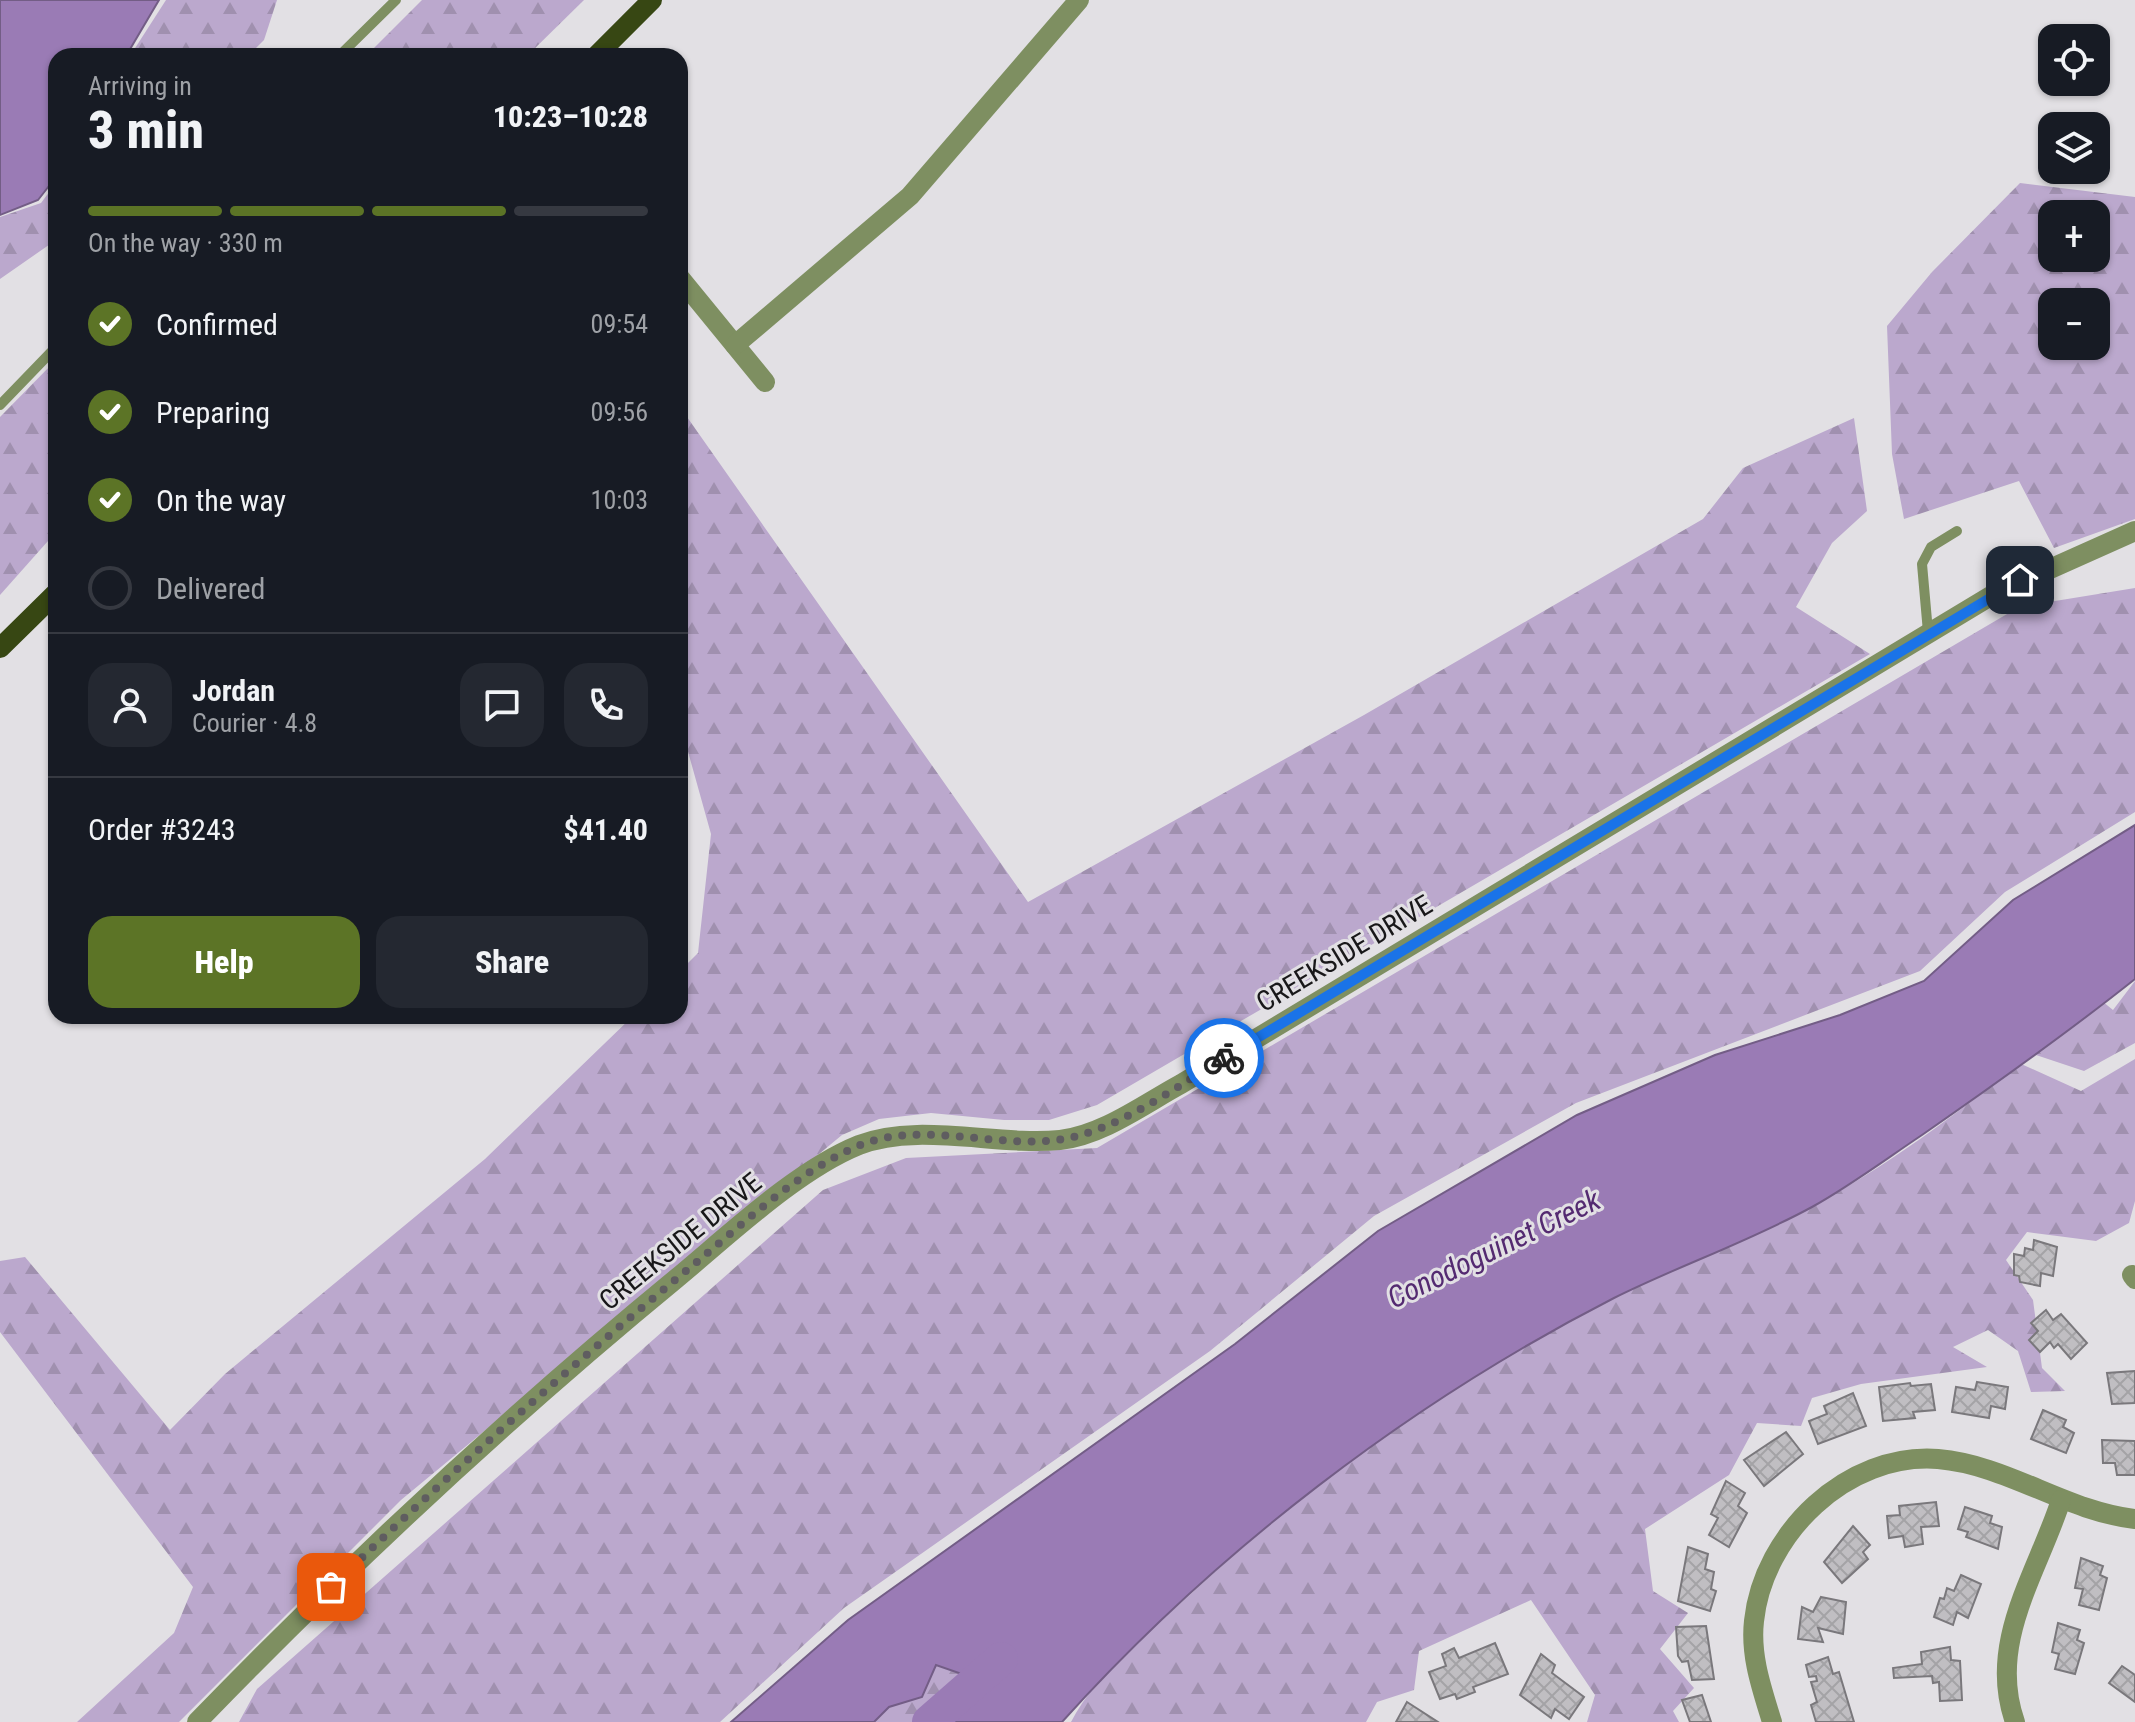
<!DOCTYPE html>
<meta charset="utf-8">
<style>
body{margin:0;font-family:"Roboto Condensed",sans-serif;background:#242831;color:#f1f3f6;height:100vh;display:flex;flex-direction:column;font-size:30px;white-space:nowrap}
*{box-sizing:border-box;margin:0}
p{font-size:26px;color:#9ea1a6}
.icon{flex:none;width:44px;height:44px;fill:none;stroke:currentColor;stroke-width:2;stroke-linecap:round;stroke-linejoin:round}
.map{position:relative;flex:1;overflow:hidden}
.details{position:absolute;left:48px;top:48px;width:640px;height:976px;display:flex;flex-direction:column;background:#171b24;border-radius:24px;box-shadow:0 2px 6px #0004}
.details>*{flex:none}
.buttons{position:absolute;left:2038px;top:24px;display:grid;gap:16px}
.buttons a{display:grid;place-items:center;width:72px;height:72px;border-radius:16px;background:#171b24;box-shadow:0 2px 6px #0004;font-size:40px}
.pin{position:absolute;display:grid;place-items:center;width:68px;height:68px;color:#fff;margin:-34px;border-radius:16px;box-shadow:0 4px 12px #0006}
.courier{position:absolute;display:grid;place-items:center;width:80px;height:80px;margin:-40px;border:6px solid #1a73e8;border-radius:50%;background:#fff;color:#222;box-shadow:0 2px 10px #0007}
.summary em{font-style:normal;font-weight:800}
.summary div{display:flex;flex-direction:column-reverse}
.summary{display:flex;align-items:center;justify-content:space-between;height:136px;padding:0 40px}
h1{font-size:52px;font-weight:800;line-height:60px}
.bar{display:grid;grid-template-columns:repeat(4,1fr);gap:12px 8px;align-content:center;height:96px;padding:0 40px}
.bar i{height:10px;border-radius:6px;background:#363941}
.bar .selected{background:#5c7426}
.bar p{grid-column:span 4}
.line{display:flex;align-items:center;gap:20px;padding:0 40px;border-top:2px solid #363941}
.line div{flex:1}
.round{display:grid;place-items:center;flex:none;width:84px;height:84px;border-radius:24px;background:#242831}
ol{padding:0 40px;list-style:none}
li{display:flex;align-items:center;gap:24px;height:88px}
li p{margin-inline-start:auto}
li .icon{padding:8px;border-radius:50%;background:#5c7426;color:#fff;stroke-width:4}
li:last-child{color:#9ea1a6}
li i{width:44px;height:44px;border:4px solid #363941;border-radius:50%}
.button{display:flex;gap:16px;margin-top:auto;padding:16px 40px}
.button a{flex:1;height:92px;border-radius:24px;background:#5c7426;color:#fff;font-size:32px;font-weight:800;line-height:92px;text-align:center}
.button a+a{background:#242831;color:#f1f3f6}
.map>svg:first-child{display:block}
.forest{fill:url(#forest-firs);fill-rule:evenodd}
.water{fill:#9a7bb5;stroke:#735d86;stroke-width:2}
.lines{fill:none;stroke-linecap:round;stroke-linejoin:round}
.river{stroke:#9a7bb5;stroke-width:34}
.building{fill:url(#building-cross-hatch);stroke:#7a787c;stroke-width:2}
.lane{stroke:#7e8f61;stroke-width:10}
.street{stroke:#7e8f61;stroke-width:20}
.primary{stroke:#374713;stroke-width:20}
.done{stroke:#5f5d60;stroke-width:8;stroke-dasharray:0 14.4}
.route{stroke:#1a73e8;stroke-width:10}
.labels{text-anchor:middle;stroke-width:6;stroke-linejoin:round;paint-order:stroke}
.street-label{font-size:28px;fill:#181719;stroke:#e2e0e4}
.water-label{font-size:30px;font-style:italic;fill:#542a71;stroke:#e2e0e4}
</style>
<div class="map">
<svg width="2135" height="1722" viewBox="0 0 2135 1722">
<defs>
<pattern id="forest-firs" width="22" height="20" patternUnits="userSpaceOnUse" patternTransform="scale(2)"><rect width="22" height="20" fill="#bba8cd"/><path d="M5 1l3.5 6h-7zM16 11l3.5 6h-7z" fill="#a090af"/></pattern>
<pattern id="building-cross-hatch" width="8" height="8" patternUnits="userSpaceOnUse" patternTransform="scale(2)"><rect width="8" height="8" fill="#c0bec2"/><path d="M0 0l8 8M0 8l8-8" fill="none" stroke="#a4a3a6"/></pattern>
</defs>
<rect width="100%" height="100%" fill="#e2e0e4"/>
<g class="forest">
<polygon points="166,0 277,0 264,40 248,56 130,56"/>
<polygon points="422,0 584,0 527,56 366,56"/>
<polygon points="56,183 56,240 0,279 0,217 41,203"/>
<path d="M2020 183 2135 197V519L2054 548 2019 481 1904 519 1892 454 1887 326 1932 272ZM2052 214H2096V258H2052ZM2052 302H2096V346H2052Z"/>
<polygon points="56,360 56,532 0,595 0,417"/>
<polygon points="680,407 1028,902 1364,715 1703,519 1743,468 1854,418 1867,511 1832,543 1796,607 1870,654 1097,1105 1049,1120 1004,1120 931,1113 879,1119 842,1135 401,1500 179,1722 77,1722 174,1633 193,1587 0,1332 0,1261 25,1257 170,1430 225,1374 485,1159 633,1016 680,1016 680,971 698,953 711,834 680,723"/>
<polygon points="2135,588 2135,812 2005,892 1920,971 1576,1103 1374,1216 1210,1351 844,1608 720,1722 239,1722 257,1689 823,1190 906,1158 1097,1148 2019,607"/>
<polygon points="2135,981 2135,1043 2084,1071 2036,1055 2048,1033 2097,997 2113,1010"/>
<path d="M2135 1059V1201L2129 1223 2096 1241 2027 1232 2006 1260 2033 1300 2042 1368 2065 1391 2031 1392 2018 1351 1988 1330 1953 1347 1987 1367 1861 1384 1812 1398 1801 1426 1757 1423 1729 1475 1645 1529 1653 1591 1688 1613 1660 1649 1694 1688 1673 1711 1679 1722H1587L1595 1695 1531 1600 1419 1651 1414 1690 1377 1702 1366 1722H1071C1099 1669 1151 1631 1194 1591 1317 1477 1465 1374 1614 1298 1678 1266 1748 1242 1811 1207 1884 1168 1955 1116 2019 1063L2081 1091Z"/>
<polygon points="936,1665 962,1674 970,1696 944,1722 874,1722 889,1707 922,1697"/>
</g>
<g class="water">
<polygon points="0,0 159,0 126,56 56,56 56,177 38,200 0,215"/>
<path d="M2135 825V979C2066 1034 1994 1085 1922 1135 1886 1159 1850 1186 1812 1207 1748 1242 1678 1266 1614 1298 1409 1403 1215 1552 1062 1722H944L970 1696 962 1674 936 1665 922 1697 889 1707 874 1722H731L848 1620 1235 1344 1378 1231 1577 1115 1715 1055 1840 1015 1924 981 2013 900Z"/>
</g>
<g class="lines">
<polyline class="river" points="929,1722 1001,1659"/>
</g>
<g class="building">
<polygon points="2034,1240 2057,1247 2053,1276 2041,1273 2040,1286 2020,1282 2019,1276 2014,1275 2014,1254 2024,1256 2025,1248 2033,1250"/>
<polygon points="2046,1310 2053,1320 2061,1314 2087,1343 2071,1359 2058,1344 2054,1348 2050,1342 2040,1352 2029,1340 2038,1331 2031,1323"/>
<polygon points="2135,1371 2135,1403 2112,1404 2107,1373"/>
<polygon points="1977,1382 2008,1387 2005,1409 1991,1406 1989,1418 1952,1412 1956,1387 1975,1390"/>
<polygon points="1910,1383 1911,1386 1931,1384 1935,1410 1913,1412 1915,1418 1883,1421 1879,1387"/>
<polygon points="1853,1393 1866,1426 1818,1444 1809,1421 1827,1414 1824,1406"/>
<polygon points="2043,1410 2066,1420 2063,1427 2074,1433 2066,1453 2031,1439"/>
<polygon points="1786,1432 1803,1454 1764,1486 1744,1460"/>
<polygon points="2102,1440 2135,1441 2135,1475 2117,1475 2115,1463 2103,1463"/>
<polygon points="1726,1481 1745,1493 1738,1506 1747,1513 1729,1547 1709,1535 1718,1518 1711,1514"/>
<polygon points="1936,1502 1939,1526 1921,1527 1923,1544 1905,1547 1903,1536 1889,1538 1887,1516 1900,1515 1899,1506"/>
<polygon points="1965,1507 1992,1516 1990,1523 2002,1527 1998,1549 1966,1537 1968,1532 1958,1529"/>
<polygon points="1853,1526 1870,1545 1863,1552 1868,1559 1842,1583 1824,1562"/>
<polygon points="1688,1547 1708,1554 1705,1569 1714,1572 1711,1589 1716,1591 1710,1611 1678,1601"/>
<polygon points="2081,1558 2103,1566 2100,1575 2107,1578 2099,1610 2079,1605 2083,1589 2075,1588"/>
<polygon points="1961,1575 1981,1584 1968,1618 1957,1612 1953,1625 1934,1617 1940,1598 1944,1599 1947,1588 1954,1591"/>
<polygon points="1821,1597 1846,1602 1843,1634 1818,1628 1823,1642 1798,1639 1802,1607 1813,1612"/>
<polygon points="2058,1623 2080,1630 2077,1640 2084,1643 2075,1674 2055,1669 2059,1654 2052,1652"/>
<polygon points="1706,1626 1714,1679 1692,1680 1688,1661 1682,1662 1678,1656 1676,1627"/>
<polygon points="1495,1643 1508,1674 1473,1687 1475,1692 1457,1699 1455,1694 1440,1699 1429,1672 1446,1666 1442,1654 1454,1648 1459,1658"/>
<polygon points="1950,1647 1951,1660 1960,1661 1962,1700 1940,1701 1939,1682 1933,1683 1932,1676 1894,1678 1893,1668 1922,1664 1921,1652"/>
<polygon points="1541,1654 1555,1665 1552,1673 1584,1697 1569,1719 1555,1709 1551,1718 1520,1695"/>
<polygon points="1828,1657 1833,1674 1839,1672 1854,1722 1816,1722 1811,1705 1817,1702 1811,1682 1817,1681 1816,1676 1809,1677 1806,1665"/>
<polygon points="2122,1666 2135,1675 2135,1702 2109,1683"/>
<polygon points="1702,1695 1711,1722 1690,1722 1682,1700"/>
<polygon points="1407,1702 1438,1722 1396,1722"/>
</g>
<g class="lines">
<g class="lane">
<polyline points="339,56 396,0"/>
<polyline points="0,405 56,347"/>
<polyline points="1928,632 1922,564 1931,547 1957,531"/>
</g>
<g class="street">
<polyline points="680,278 765,382"/>
<polyline points="735,345 910,196 1079,0"/>
<polyline points="2132,1275 2135,1279"/>
<path d="M197 1722C349 1565 508 1417 677 1278 729 1235 797 1170 859 1145 917 1122 997 1146 1060 1140 1103 1135 1144 1104 1181 1084L1994 594 2135 531"/>
<path d="M1772 1722C1762 1689 1750 1656 1754 1621 1763 1534 1847 1452 1938 1459 2008 1465 2065 1511 2135 1519"/>
<path d="M2015 1722C1987 1643 2037 1574 2061 1500"/>
</g>
<g class="primary">
<polyline points="596,56 652,0"/>
<polyline points="0,648 56,593"/>
</g>
</g>
<g class="lines">
<path class="done" d="M331 1587C448 1475 567 1369 692 1266 743 1224 797 1172 858 1146 921 1119 997 1150 1063 1139 1116 1131 1178 1086 1224 1058"/>
<polyline class="route" points="1224,1058 2020,580"/>
</g>
<g class="labels">
<g class="street-label">
<text transform="translate(1344 953) rotate(-31)" y="10">CREEKSIDE DRIVE</text>
<text transform="translate(680 1241) rotate(-39)" y="10">CREEKSIDE DRIVE</text>
</g>
<g class="water-label">
<text transform="translate(1494 1249) rotate(-26)" y="10">Conodoguinet Creek</text>
</g>
</g>
</svg>
<div class="buttons">
<a><svg class="icon" aria-label="locate" viewBox="0 0 24 24"><circle cx="12" cy="12" r="6"/><path d="M12 2v4M12 18v4M2 12h4M18 12h4"/></svg></a>
<a><svg class="icon" aria-label="layers" viewBox="0 0 24 24"><path d="M12 4l9 5-9 5-9-5zM3 14l9 5 9-5"/></svg></a>
<a>+</a>
<a>−</a>
</div>
<div class="pin" style="left:331px;top:1587px;background:#ea580c"><svg class="icon" aria-label="bag" viewBox="0 0 24 24"><path d="M5 8h14l-1 12H6zM9 8a3 3 0 0 1 6 0"/></svg></div>
<div class="pin" style="left:2020px;top:580px;background:#1f2937"><svg class="icon" aria-label="home" viewBox="0 0 24 24"><path d="M3 11l9-7 9 7M6 9v11h12V9"/></svg></div>
<div class="courier" style="left:1224px;top:1058px"><svg class="icon" aria-label="bike" viewBox="0 0 24 24"><circle cx="6" cy="16" r="4"/><circle cx="18" cy="16" r="4"/><path d="M6 16l4-8h5l3 8M10 8l3 8H6M13 5h3"/></svg></div>
<section class="details">
<div class="summary"><div><h1>3 min</h1><p>Arriving in</p></div><em>10:23–10:28</em></div>
<div class="bar"><i class="selected"></i><i class="selected"></i><i class="selected"></i><i></i><p>On the way · 330 m</p></div>
<ol>
<li><svg class="icon" aria-label="check" viewBox="0 0 24 24"><path d="M5 12l5 5 9-10"/></svg>Confirmed<p>09:54</p></li>
<li><svg class="icon" aria-label="check" viewBox="0 0 24 24"><path d="M5 12l5 5 9-10"/></svg>Preparing<p>09:56</p></li>
<li><svg class="icon" aria-label="check" viewBox="0 0 24 24"><path d="M5 12l5 5 9-10"/></svg>On the way<p>10:03</p></li>
<li><i></i>Delivered</li>
</ol>
<div class="line" style="height:144px"><a class="round"><svg class="icon" aria-label="person" viewBox="0 0 24 24"><circle cx="12" cy="8" r="4"/><path d="M4 21q1-7 8-7t8 7"/></svg></a><div><b>Jordan</b><p>Courier · 4.8</p></div><a class="round"><svg class="icon" aria-label="chat" viewBox="0 0 24 24"><path d="M4 5h16v11H9l-5 4z"/></svg></a><a class="round"><svg class="icon" aria-label="phone" viewBox="0 0 24 24"><path d="M5 4h4l2 5-3 2q2 4 5 5l2-3 5 2v4C11 20 4 13 5 4z"/></svg></a></div>
<div class="line" style="height:104px"><div>Order #3243</div><b>$41.40</b></div>
<div class="button"><a>Help</a><a>Share</a></div>
</section>
</div>
